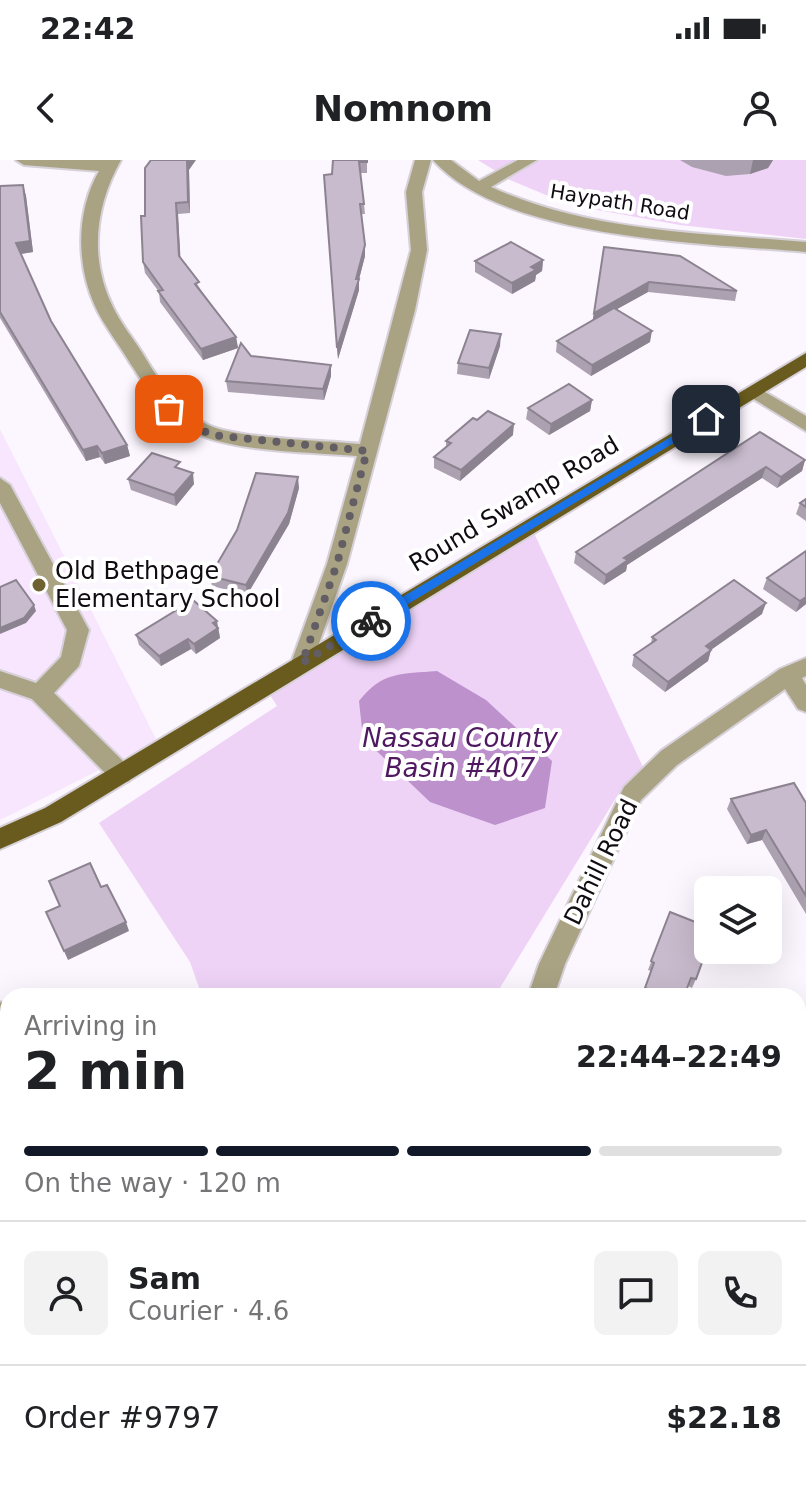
<!DOCTYPE html>
<meta charset="utf-8">
<style>
body{margin:0;font-family:"DejaVu Sans",sans-serif;background:#f2f2f2;color:#202124;height:100vh;display:flex;flex-direction:column;font-size:30px;white-space:nowrap}
*{box-sizing:border-box;margin:0}
p{font-size:26px;color:#757577}
.icon{flex:none;width:44px;height:44px;fill:none;stroke:currentColor;stroke-width:2;stroke-linecap:round;stroke-linejoin:round}
.map{position:relative;flex:1;overflow:hidden}
.panel{position:absolute;left:0px;top:828px;width:806px;height:498px;display:flex;flex-direction:column;background:#fff;border-radius:24px 24px 0 0;box-shadow:0 8px 32px #0002}
.panel>*{flex:none}
.buttons{position:absolute;left:694px;top:716px;display:grid;gap:16px}
.buttons a{display:grid;place-items:center;width:88px;height:88px;border-radius:12px;background:#fff;box-shadow:0 8px 32px #0002;font-size:40px}
.pin{position:absolute;display:grid;place-items:center;width:68px;height:68px;color:#fff;margin:-34px;border-radius:16px;box-shadow:0 4px 12px #0006}
.courier{position:absolute;display:grid;place-items:center;width:80px;height:80px;margin:-40px;border:6px solid #1a73e8;border-radius:50%;background:#fff;color:#222;box-shadow:0 2px 10px #0007}
.summary em{font-style:normal;font-weight:700}
.summary div{display:flex;flex-direction:column-reverse}
.summary{display:flex;align-items:center;justify-content:space-between;height:136px;padding:0 24px}
h1{font-size:52px;font-weight:700;line-height:60px}
.bar{display:grid;grid-template-columns:repeat(4,1fr);gap:12px 8px;align-content:center;height:96px;padding:0 24px}
.bar i{height:10px;border-radius:6px;background:#e0e0e0}
.bar .on{background:#111827}
.bar p{grid-column:span 4}
.line{display:flex;align-items:center;gap:20px;padding:0 24px;border-top:2px solid #e0e0e0}
.line div{flex:1}
.round{display:grid;place-items:center;flex:none;width:84px;height:84px;border-radius:12px;background:#f2f2f2}
.status{display:flex;justify-content:space-between;align-items:center;height:56px;padding:0 40px;background:#fff;direction:ltr}
.status svg{height:22px;fill:currentColor}
header{display:flex;justify-content:space-between;align-items:center;height:104px;padding:0 24px;background:#fff;font-size:36px;font-weight:700}
.map>svg:first-child{display:block}
.built{fill:#f8e6ff}
.green{fill:#eed3f7}
.water{fill:#bd91cc}
.lines{fill:none;stroke-linecap:round;stroke-linejoin:round}
.minor-casing{stroke:#d6d0d8;stroke-width:4}
.major-casing{stroke:#d6d0d8;stroke-width:4}
.minor{fill:#a9a384;fill-rule:evenodd}
.major{fill:#695b1d;fill-rule:evenodd}
.wall{fill:#aca1b0}
.shaded-wall{fill:#8c8390}
.building{fill:#c8bbcd;stroke:#8c8390;stroke-width:2}
.route{fill:#1a73e8}
.done{stroke:#635d64;stroke-width:8;stroke-dasharray:0 14.4}
.poi-dot{fill:#6e6330;stroke:#fff;stroke-width:3}
.labels{text-anchor:middle;stroke-width:8;stroke-linejoin:round;paint-order:stroke}
.far-street-label{font-size:20px;fill:#100b11;stroke:#fff}
.street-label{font-size:24px;fill:#100b11;stroke:#fff}
.poi-label{font-size:24px;fill:#100b11;stroke:#fff;text-anchor:start}
.water-label{font-size:26px;font-style:italic;fill:#4f1860;stroke:#fff}
</style>
<div class="status"><b>22:42</b><svg viewBox="0 0 49 12"><path d="M0 12V9h3v3zM5 12V6h3v6zM10 12V3h3v9zM15 12V0h3v12zM26 1h20v11H26zM47 4h2v5h-2z"/></svg></div>
<header><svg class="icon" aria-label="back" viewBox="0 0 24 24"><path d="M15 5l-7 7 7 7"/></svg>Nomnom<svg class="icon" aria-label="person" viewBox="0 0 24 24"><circle cx="12" cy="8" r="4"/><path d="M4 21q1-7 8-7t8 7"/></svg></header>
<div class="map">
<svg width="806" height="1325" viewBox="0 0 806 1325">
<rect width="100%" height="100%" fill="#fcf6fe"/>
<polygon class="built" points="0,269 157,581 0,660"/>
<g class="green">
<polygon points="478,0 806,0 806,79 680,65 570,45 510,20"/>
<polygon points="534,373 643,607 619,633 495,836 202,836 190,802 99,663 277,546 270,535"/>
</g>
<path class="water" d="M437 511 486 540 552 601 545 648 495 665 430 642 363 578 359 541C383 511 401 514 437 511Z"/>
<g class="lines">
<defs>
<g id="minor">
<path d="M16 0H121C95 46 89 99 113 147 121 164 133 178 143 194 160 222 177 250 208 265 239 279 323 280 360 284L411 90 406 32 415 0H431L422 32 427 90 415 150 347 404 310 509 302 511 294 509 291 503 327 404 357 296C311 292 234 292 195 273 164 259 148 230 130 203 119 184 104 166 95 146 76 104 76 51 99 11L24 5Z"/>
<path d="M433 0H451L479 21 518 0H537L491 27C590 72 700 73 806 82V92C705 83 504 80 433 0Z"/>
<polygon points="753,225 806,256 806,271 747,235 744,231"/>
<polygon points="0,318 10,325 89,470 79,506 54,533 129,607 133,614 129,621 121,623 113,621 32,539 0,528 0,511 36,523 61,497 67,470 0,343"/>
<polygon points="806,498 806,516 802,518 806,525 806,552 798,549 785,529 677,605 641,640 565,804 554,836 528,836 539,804 624,627 661,591 780,509"/>
<polygon points="0,842 8,845 8,886 0,883"/>
<polygon points="798,1281 806,1284 806,1325 794,1325 791,1318 798,1318"/>
<polygon points="97,1318 129,1318 131,1325 99,1325"/>
</g>
<polygon id="major" points="806,193 806,207 61,662 0,689 0,668 45,648"/>
</defs>
<use href="#minor" class="minor-casing"/>
<use href="#major" class="major-casing"/>
<use href="#minor" class="minor"/>
<use href="#major" class="major"/>
</g>
<g class="wall">
<polygon points="367,0 367,13 360,13 364,44 365,54 362,54 365,96 359,119 359,130 338,199 324,15 332,14"/>
<polygon points="680,0 773,0 768,8 750,14 726,16 692,7"/>
<polygon points="189,10 190,53 178,54 180,98 201,130 236,177 238,188 203,200 160,142 159,132 145,113 143,102 145,56"/>
<polygon points="23,25 26,36 33,92 21,94 51,161 127,285 130,296 105,304 100,297 86,301 0,158 0,26"/>
<polygon points="604,87 737,131 735,141 648,132 617,149 650,182 591,216 556,192 557,181 593,160"/>
<polygon points="543,100 542,111 536,115 535,121 512,134 475,112 475,101"/>
<polygon points="500,186 489,219 457,214 458,203"/>
<polygon points="331,205 331,216 324,240 228,232 226,221"/>
<polygon points="592,240 590,251 549,275 526,259 528,248"/>
<polygon points="477,260 513,275 460,321 434,308 434,297 446,287 446,281"/>
<polygon points="760,272 805,300 802,311 777,328 762,318 627,405 626,411 604,425 574,403 576,392"/>
<polygon points="128,319 194,324 176,346 131,330"/>
<polygon points="299,328 289,364 247,435 212,426 210,416"/>
<polygon points="806,339 806,361 796,354 800,343"/>
<polygon points="767,418 806,444 796,452 763,429"/>
<polygon points="762,454 711,490 708,501 665,532 632,506 634,495 651,484 652,477"/>
<polygon points="218,467 220,478 196,494 191,489 161,506 139,485 136,475"/>
<polygon points="731,639 806,643 806,754 762,680 747,684 727,649"/>
<polygon points="670,752 696,819 692,828 688,826 684,836 642,836 651,811 648,810"/>
<polygon points="798,969 806,984 806,1114 798,1097"/>
</g>
<g class="shaded-wall">
<polygon points="187,0 196,0 189,10 190,53 188,42"/>
<polygon points="753,0 773,0 768,8 750,14"/>
<polygon points="23,25 26,36 33,92 20,94 16,83"/>
<polygon points="176,43 178,54 181,107 179,96"/>
<polygon points="365,85 365,96 357,127 359,119 359,130 338,199 337,188"/>
<polygon points="543,100 542,111 536,115 535,121 512,134 512,123 531,107"/>
<polygon points="649,122 648,132 592,163 594,153"/>
<polygon points="652,171 650,182 591,216 592,205"/>
<polygon points="501,174 500,186 489,219 489,208"/>
<polygon points="236,177 238,188 203,200 201,189"/>
<polygon points="331,205 331,216 324,240 323,229"/>
<polygon points="592,240 590,251 549,275 551,264"/>
<polygon points="514,264 513,275 460,321 461,310"/>
<polygon points="127,285 130,296 105,304 102,293"/>
<polygon points="97,286 100,297 86,301 83,290"/>
<polygon points="805,300 802,311 777,328 781,317"/>
<polygon points="766,307 762,318 627,405 626,411 604,425 606,415 624,398"/>
<polygon points="193,313 194,324 176,346 174,335"/>
<polygon points="298,317 299,328 289,364 247,435 246,425"/>
<polygon points="806,437 806,444 796,452 800,441"/>
<polygon points="766,443 762,454 702,496 706,486"/>
<polygon points="34,445 36,451 26,463 0,474 0,468"/>
<polygon points="217,461 220,478 196,494 194,484"/>
<polygon points="188,479 191,489 161,506 159,496"/>
<polygon points="711,490 708,501 665,532 668,522"/>
<polygon points="766,670 762,680 747,684 751,675"/>
<polygon points="126,762 129,771 68,800 64,791"/>
</g>
<g class="building">
<polygon points="151,0 187,0 188,42 176,43 179,96 199,122 195,124 236,177 201,189 158,131 163,130 143,102 141,56 145,56 145,8"/>
<polygon points="333,0 367,0 367,2 359,2 364,44 360,44 365,85 356,119 359,119 337,188 324,15 332,14"/>
<polygon points="23,25 30,81 16,83 51,161 127,285 102,293 97,286 83,290 0,152 0,26"/>
<polygon points="511,82 543,100 531,107 536,110 512,123 475,101"/>
<polygon points="604,87 680,96 737,131 649,122 594,153"/>
<polygon points="614,148 652,171 592,205 557,181"/>
<polygon points="470,170 501,174 489,208 458,203"/>
<polygon points="241,183 251,196 331,205 323,229 226,221"/>
<polygon points="569,224 592,240 551,264 528,248"/>
<polygon points="488,251 514,264 461,310 434,297 451,283 446,281 473,258 477,260"/>
<polygon points="760,272 805,300 781,317 766,307 624,398 628,400 606,415 576,392"/>
<polygon points="152,293 180,302 175,307 193,313 174,335 128,319"/>
<polygon points="256,313 298,317 288,353 246,425 210,416 237,370"/>
<polygon points="806,339 806,347 800,343"/>
<polygon points="806,391 806,437 800,441 767,418"/>
<polygon points="16,420 34,445 24,458 0,468 0,427"/>
<polygon points="734,420 766,443 706,486 711,490 668,522 634,495 656,480 652,477"/>
<polygon points="193,440 217,461 213,463 218,468 194,484 188,479 159,496 136,475"/>
<polygon points="794,623 806,643 806,736 766,670 751,675 731,639"/>
<polygon points="90,703 101,727 107,725 126,762 64,791 46,752 60,746 49,721"/>
<polygon points="670,752 708,767 708,786 696,819 691,818 684,836 665,836 645,828 654,803 651,801"/>
<polygon points="798,969 806,984 806,1093 798,1076"/>
<polygon points="222,1318 285,1318 287,1325 224,1325"/>
<polygon points="691,1318 703,1318 705,1325 670,1325"/>
</g>
<polygon class="route" points="706,256 711,259 710,261 375,464 367,464 367,458"/>
<g class="lines">
<polyline class="done" points="169,249 199,270 220,276 367,291 337,404 302,503 371,461"/>
</g>
<circle class="poi-dot" cx="39" cy="425" r="8"/>
<g class="labels">
<g class="far-street-label">
<text transform="translate(620 42) rotate(9)" y="7">Haypath Road</text>
</g>
<g class="street-label">
<text transform="translate(514 344) rotate(-31)" y="8">Round Swamp Road</text>
<text transform="translate(601 702) rotate(-64)" y="8">Dahill Road</text>
</g>
<g class="poi-label">
<text x="55" y="419">Old Bethpage<tspan x="55" dy="28">Elementary School</tspan></text>
</g>
<g class="water-label">
<text x="460" y="587">Nassau County<tspan x="460" dy="30">Basin #407</tspan></text>
</g>
</g>
</svg>
<div class="buttons">
<a><svg class="icon" aria-label="layers" viewBox="0 0 24 24"><path d="M12 4l9 5-9 5-9-5zM3 14l9 5 9-5"/></svg></a>
</div>
<div class="pin" style="left:169px;top:249px;background:#ea580c"><svg class="icon" aria-label="bag" viewBox="0 0 24 24"><path d="M5 8h14l-1 12H6zM9 8a3 3 0 0 1 6 0"/></svg></div>
<div class="pin" style="left:706px;top:259px;background:#1f2937"><svg class="icon" aria-label="home" viewBox="0 0 24 24"><path d="M3 11l9-7 9 7M6 9v11h12V9"/></svg></div>
<div class="courier" style="left:371px;top:461px"><svg class="icon" aria-label="bike" viewBox="0 0 24 24"><circle cx="6" cy="16" r="4"/><circle cx="18" cy="16" r="4"/><path d="M6 16l4-8h5l3 8M10 8l3 8H6M13 5h3"/></svg></div>
<section class="panel">
<div class="summary"><div><h1>2 min</h1><p>Arriving in</p></div><em>22:44–22:49</em></div>
<div class="bar"><i class="on"></i><i class="on"></i><i class="on"></i><i></i><p>On the way · 120 m</p></div>
<div class="line" style="height:144px"><a class="round"><svg class="icon" aria-label="person" viewBox="0 0 24 24"><circle cx="12" cy="8" r="4"/><path d="M4 21q1-7 8-7t8 7"/></svg></a><div><b>Sam</b><p>Courier · 4.6</p></div><a class="round"><svg class="icon" aria-label="chat" viewBox="0 0 24 24"><path d="M4 5h16v11H9l-5 4z"/></svg></a><a class="round"><svg class="icon" aria-label="phone" viewBox="0 0 24 24"><path d="M5 4h4l2 5-3 2q2 4 5 5l2-3 5 2v4C11 20 4 13 5 4z"/></svg></a></div>
<div class="line" style="height:104px"><div>Order #9797</div><b>$22.18</b></div>
</section>
</div>
